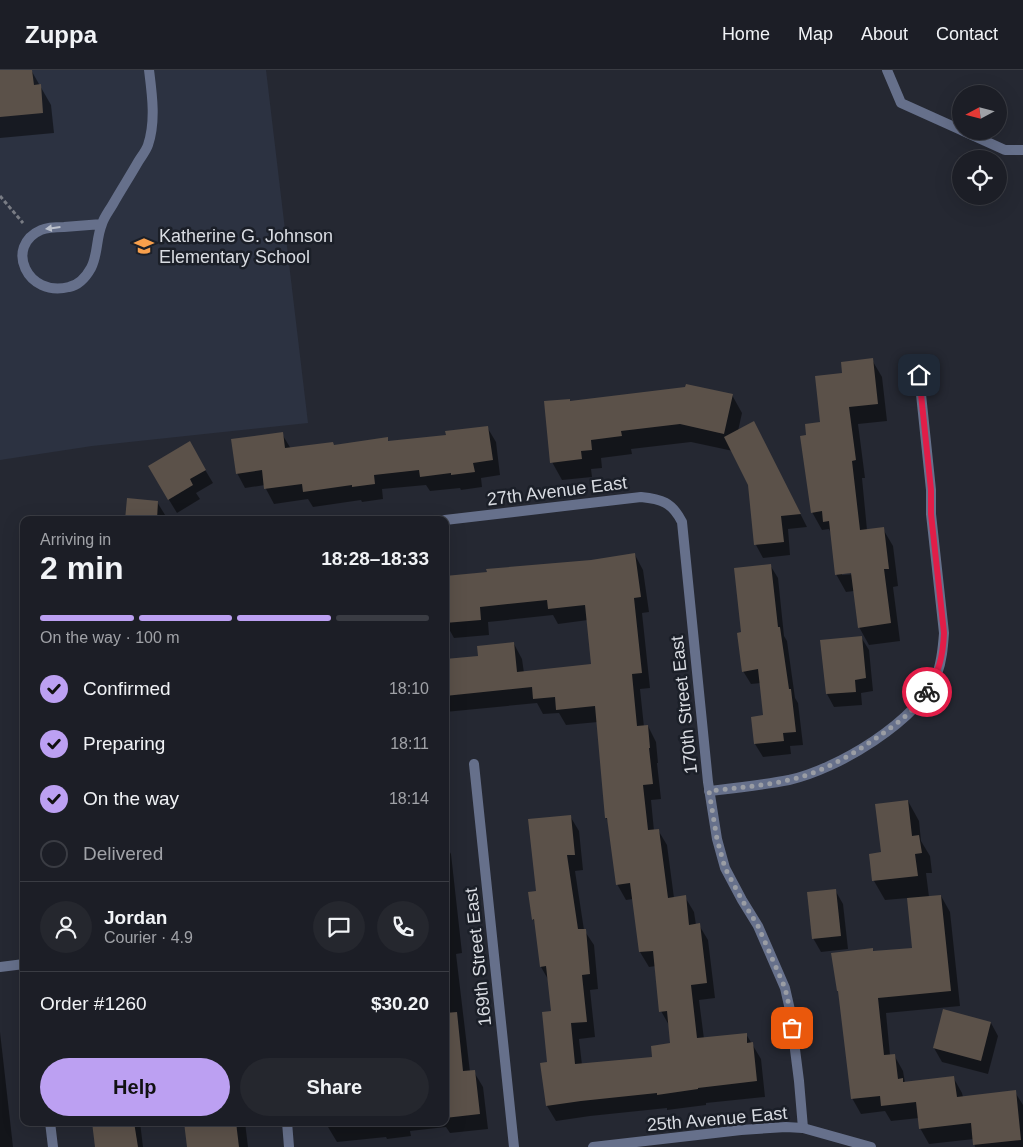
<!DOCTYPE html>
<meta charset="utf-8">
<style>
body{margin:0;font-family:Arial,sans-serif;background:#25272e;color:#f1f3f6;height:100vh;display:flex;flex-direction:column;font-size:19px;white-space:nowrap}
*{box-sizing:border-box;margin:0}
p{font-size:16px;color:#a0a2a7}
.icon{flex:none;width:28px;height:28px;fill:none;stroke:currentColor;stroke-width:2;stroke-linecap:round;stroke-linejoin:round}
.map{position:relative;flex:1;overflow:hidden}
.details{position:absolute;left:20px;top:446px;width:429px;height:610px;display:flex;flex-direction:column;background:#1c1e26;border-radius:10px;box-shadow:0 5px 20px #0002,0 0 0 1px #3a3c43}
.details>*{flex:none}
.needle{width:32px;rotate:263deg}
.buttons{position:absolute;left:952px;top:15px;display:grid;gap:10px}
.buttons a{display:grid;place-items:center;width:55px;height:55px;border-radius:50%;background:#1c1e26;box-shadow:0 5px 20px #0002,0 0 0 1px #3a3c43;font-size:25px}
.pin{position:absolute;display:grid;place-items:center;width:42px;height:42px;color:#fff;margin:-21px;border-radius:10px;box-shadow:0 2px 8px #0006}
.courier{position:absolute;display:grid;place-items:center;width:50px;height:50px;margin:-25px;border:4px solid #e11d48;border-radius:50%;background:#fff;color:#222;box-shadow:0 1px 6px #0007}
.head em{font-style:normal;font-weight:600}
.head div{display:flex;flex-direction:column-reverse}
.head{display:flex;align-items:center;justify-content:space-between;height:85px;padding:0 20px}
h1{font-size:32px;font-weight:600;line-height:38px}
.bar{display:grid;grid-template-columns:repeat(4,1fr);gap:8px 5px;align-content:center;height:60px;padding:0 20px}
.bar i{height:6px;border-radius:4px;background:#3a3c43}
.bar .active{background:#bca0f2}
.bar p{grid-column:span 4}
.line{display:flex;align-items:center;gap:12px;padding:0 20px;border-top:1px solid #3a3c43}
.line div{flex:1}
.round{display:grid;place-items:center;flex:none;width:52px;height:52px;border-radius:26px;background:#25272e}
ol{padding:0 20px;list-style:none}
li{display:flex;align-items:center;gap:15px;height:55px}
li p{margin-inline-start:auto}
li .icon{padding:5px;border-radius:50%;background:#bca0f2;color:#111;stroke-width:4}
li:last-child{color:#a0a2a7}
li i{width:28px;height:28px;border:2px solid #3a3c43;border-radius:50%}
.action{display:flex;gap:10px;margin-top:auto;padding:10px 20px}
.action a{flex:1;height:58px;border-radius:30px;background:#bca0f2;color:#111;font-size:20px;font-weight:600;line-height:58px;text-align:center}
.action a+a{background:#25272e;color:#f1f3f6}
header{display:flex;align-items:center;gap:30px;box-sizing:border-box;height:70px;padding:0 25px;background:#1c1e26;border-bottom:1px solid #3a3c43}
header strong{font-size:24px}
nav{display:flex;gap:28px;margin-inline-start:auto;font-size:18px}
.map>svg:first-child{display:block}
.built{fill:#2c3241}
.shadow{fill:#0007;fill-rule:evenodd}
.building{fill:#5b5149}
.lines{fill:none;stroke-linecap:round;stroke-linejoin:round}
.path{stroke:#797c84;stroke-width:3;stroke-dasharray:4 2.5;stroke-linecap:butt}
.service{stroke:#66708b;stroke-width:10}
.minor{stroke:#66708b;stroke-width:10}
.oneway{fill:#bcc1cc}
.done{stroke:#9a9da4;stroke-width:5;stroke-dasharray:0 9}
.route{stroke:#e11d48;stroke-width:6}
.labels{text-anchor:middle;stroke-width:5;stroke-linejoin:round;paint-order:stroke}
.poi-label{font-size:18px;fill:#d9dce2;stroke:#1b1f28;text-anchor:start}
.street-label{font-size:18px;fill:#d9dce2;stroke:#1b1f28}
</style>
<header>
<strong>Zuppa</strong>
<nav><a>Home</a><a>Map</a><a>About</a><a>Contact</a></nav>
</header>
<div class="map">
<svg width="1023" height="1077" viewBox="0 0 1023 1077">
<rect width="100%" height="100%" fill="#252832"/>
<polygon class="built" points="0,0 266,0 308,353 92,376 0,390"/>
<g class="shadow">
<polygon points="0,0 31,0 51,35 54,63 0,68"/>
<path d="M872 290 882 307 887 351 858 354 865 408H862L867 460 883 459 893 476 898 516 893 517 900 571 869 575 859 557 854 521 846 522 836 504 831 463 829 459 822 460 812 442 807 366 822 353 843 305ZM857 501V504L842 505V503Z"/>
<polygon points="732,325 742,343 738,361 761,366 807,457 788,459 790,485 763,488 756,475 750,414 733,381 691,372 631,379 632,384 601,388 602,398 591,399 592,407 562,410 552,392 570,332"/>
<polygon points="487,357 496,372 500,405 481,408 482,417 461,420 460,418 430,421 426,415 382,419 383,429 362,432 361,430 313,437 308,429 274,434 266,419 265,415 245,418 237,403 282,364 291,379 335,377 387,369 389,372 447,366"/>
<polygon points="189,373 213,413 196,423 200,429 177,443 149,397"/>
<polygon points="157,432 167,448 166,450 126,450"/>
<polygon points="635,485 643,500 649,542 642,543 650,618 640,619 644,657 648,656 656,672 658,693 657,693 661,729 651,730 654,761 658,760 667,775 674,828 685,827 694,842 696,855 699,855 708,870 715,928 699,930 704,969 746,964 761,989 765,1027 706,1033 706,1035 667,1040 667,1038 590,1046 556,1051 547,1036 541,994 549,993 553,942 549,911 541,897 536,854 533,849 537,822 570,746 579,761 583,800 575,801 584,860 594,875 598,919 590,920 595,967 579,969 582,995 654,988 671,974 670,957 661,941 656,896 649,897 640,882 633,829 626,830 617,814 608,751 606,748 598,652 566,655 559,643 543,644 537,633 445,642 445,590 480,587 514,574 522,589 524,603 592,595 588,550 558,554 553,545 488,552 489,565 454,568 449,559 445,559 445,507 591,491"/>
<polygon points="770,495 778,508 784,566 787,571 795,628 798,633 803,675 790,676 791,684 763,687 755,674 764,646 761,613 751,614 743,601 743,563"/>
<polygon points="861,567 869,580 873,621 861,623 862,635 834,637 827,624"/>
<polygon points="908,731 919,751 921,771 930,786 932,803 926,803 929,827 941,826 950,842 960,936 886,943 890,985 894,985 903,1001 905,1013 953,1007 962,1023 963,1027 1015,1022 1023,1035 1023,1077 975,1077 974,1069 929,1074 920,1058 919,1048 891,1051 885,1041 861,1044 852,1028 872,879 874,882 913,879 908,828 885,830 874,811 882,783"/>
<polygon points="445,774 451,784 462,883 456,884 470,1002 474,1002 483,1017 488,1059 450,1063 446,1057 410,1061 411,1066 387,1069 386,1067 337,1072 328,1057 328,1052 445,1052"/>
<polygon points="835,820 843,834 848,879 821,882 813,868"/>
<polygon points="991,953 998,966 988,1004 942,992 934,978"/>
<polygon points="0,962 13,1077 0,1077"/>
<polygon points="93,1052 140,1052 143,1077 97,1077"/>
<polygon points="185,1052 245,1052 248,1077 188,1077"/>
</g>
<g class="building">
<polygon points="0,0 32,0 34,15 41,14 43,43 0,47"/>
<polygon points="873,288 878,334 849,337 856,390 852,391 860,460 884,457 889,499 884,499 891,553 858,558 851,503 835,505 829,451 823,452 822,441 811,443 800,366 806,365 805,354 820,352 815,306 842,303 841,292"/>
<polygon points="686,314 733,324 724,364 680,354 621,361 622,366 591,370 592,380 581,381 582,389 550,393 544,331 570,329 570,331 685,317"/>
<polygon points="754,351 801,444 781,446 784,472 754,475 748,415 724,367"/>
<polygon points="488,356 493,390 473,393 475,402 451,405 451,403 420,407 419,400 374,405 375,414 352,417 352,415 303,422 302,414 264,419 262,400 236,404 231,369 283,362 285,378 333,372 334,375 388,367 388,371 446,365 445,361"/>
<polygon points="190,371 206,400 190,409 193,415 168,430 148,396"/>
<polygon points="127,428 158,431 157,450 125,450"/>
<polygon points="635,483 641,527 634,528 642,603 632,604 637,656 648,655 650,678 649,678 653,714 643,715 648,760 659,759 668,828 686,825 689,855 700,853 707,913 691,915 697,968 747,963 747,973 753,972 757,1011 698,1018 698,1019 657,1025 657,1023 581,1031 546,1036 540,993 547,992 542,942 551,941 546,896 540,897 534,849 532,850 528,822 536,821 528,749 571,745 575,785 567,785 578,859 586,859 590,904 582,905 587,952 571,953 575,994 652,987 651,976 670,973 667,941 659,942 653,881 639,882 630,813 616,815 607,748 605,748 595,636 556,640 555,627 533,629 532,617 445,626 445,589 478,586 477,576 514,572 517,602 591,594 585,535 548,539 547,530 480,537 481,550 445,553 445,506 487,502 486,499 591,490"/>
<polygon points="771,494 778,557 780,557 789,619 791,619 796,662 783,663 784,671 754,674 751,647 763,645 758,599 742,602 737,563 741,562 734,498"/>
<polygon points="862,566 866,608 855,610 856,622 826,624 820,570"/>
<polygon points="908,730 912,766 919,765 922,783 915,784 918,806 872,811 869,784 881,782 875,734"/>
<polygon points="836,819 841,866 812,869 807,822"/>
<polygon points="941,825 951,921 878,928 884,985 895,984 898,1009 903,1008 903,1012 954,1006 957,1027 1016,1020 1021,1070 973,1075 971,1053 919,1059 916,1032 881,1036 880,1026 851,1029 838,921 837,921 831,883 873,878 873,881 912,878 907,828"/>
<polygon points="943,939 991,952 981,991 933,978"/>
<polygon points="457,942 463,1001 475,1000 480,1044 445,1048 445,943"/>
<polygon points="92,1052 134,1052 138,1077 95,1077"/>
<polygon points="184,1052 236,1052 239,1077 187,1077"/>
</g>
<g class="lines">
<polyline class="path" points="0,126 23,153"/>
<g class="service">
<polyline points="887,0 901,33 961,60"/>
<polyline points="963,61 1005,80 1023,80"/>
<path d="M102 154C89 155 76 156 64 157 56 157 48 157 41 160 4 176 27 228 69 217 79 215 86 207 91 198 98 185 96 168 102 154 104 147 109 141 113 134 121 120 130 106 138 92 141 87 146 81 148 75 156 51 152 24 149 0"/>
</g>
<g class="minor">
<path d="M445 450 641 427C661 429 672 432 682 452L708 712 717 769 725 798 742 830 758 856 785 918 790 940 799 1011 803 1058"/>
<polyline points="474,694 514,1077"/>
<path d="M709 721C735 718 763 715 789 710 836 700 919 651 937 604 942 591 943 577 944 563L931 444V420L919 305"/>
<polyline points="0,897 24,894"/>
<polyline points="50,1052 53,1077"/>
<polyline points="287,1052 289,1077"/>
<polyline points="593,1077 741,1060 786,1057 803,1058 871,1077"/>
</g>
</g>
<defs><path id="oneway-solid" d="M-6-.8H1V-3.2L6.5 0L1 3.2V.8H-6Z" transform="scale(1.25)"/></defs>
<use class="oneway" href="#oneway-solid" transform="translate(53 158) rotate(173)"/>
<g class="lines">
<path class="done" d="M792 958 790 940 785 918 758 856 742 830 725 798 717 769 709 721C736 718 763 716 789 710 824 702 854 684 882 664 897 654 918 637 927 622"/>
<path class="route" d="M919 305 931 420V444L944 563C943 587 939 601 927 622"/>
</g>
<defs>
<symbol id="school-bare" viewBox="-9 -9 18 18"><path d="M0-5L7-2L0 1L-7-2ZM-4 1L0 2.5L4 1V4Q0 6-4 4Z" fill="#f9a04c" stroke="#1b1f28" stroke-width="2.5" paint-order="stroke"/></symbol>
</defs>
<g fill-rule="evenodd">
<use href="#school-bare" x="130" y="162" width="28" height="28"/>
</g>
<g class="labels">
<g class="poi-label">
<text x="159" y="172">Katherine G. Johnson<tspan x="159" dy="21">Elementary School</tspan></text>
</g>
<g class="street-label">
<text transform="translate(557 421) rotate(-7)" y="6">27th Avenue East</text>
<text transform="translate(684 635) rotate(-96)" y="6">170th Street East</text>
<text transform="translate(478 887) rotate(-96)" y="6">169th Street East</text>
<text transform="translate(717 1049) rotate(-5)" y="6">25th Avenue East</text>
</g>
</g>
</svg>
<div class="buttons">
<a><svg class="needle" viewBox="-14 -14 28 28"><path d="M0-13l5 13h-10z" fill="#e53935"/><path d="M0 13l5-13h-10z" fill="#a0a2a7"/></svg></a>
<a><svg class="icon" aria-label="locate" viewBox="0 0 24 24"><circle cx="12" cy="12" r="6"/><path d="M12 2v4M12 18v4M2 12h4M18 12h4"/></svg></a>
</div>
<div class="pin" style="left:792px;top:958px;background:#ea580c"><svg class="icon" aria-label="bag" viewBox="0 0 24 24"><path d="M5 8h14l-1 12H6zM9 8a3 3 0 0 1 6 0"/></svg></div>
<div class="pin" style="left:919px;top:305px;background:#1f2937"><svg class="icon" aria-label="home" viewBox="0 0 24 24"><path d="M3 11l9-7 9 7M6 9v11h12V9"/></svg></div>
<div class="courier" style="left:927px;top:622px"><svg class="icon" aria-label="bike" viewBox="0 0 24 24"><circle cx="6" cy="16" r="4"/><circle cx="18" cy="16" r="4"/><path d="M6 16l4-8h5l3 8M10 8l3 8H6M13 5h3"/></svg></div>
<section class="details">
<div class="head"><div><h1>2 min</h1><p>Arriving in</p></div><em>18:28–18:33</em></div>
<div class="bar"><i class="active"></i><i class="active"></i><i class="active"></i><i></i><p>On the way · 100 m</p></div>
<ol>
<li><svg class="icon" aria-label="check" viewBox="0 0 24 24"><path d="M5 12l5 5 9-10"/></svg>Confirmed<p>18:10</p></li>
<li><svg class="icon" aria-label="check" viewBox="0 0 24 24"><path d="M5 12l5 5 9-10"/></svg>Preparing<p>18:11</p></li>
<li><svg class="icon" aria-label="check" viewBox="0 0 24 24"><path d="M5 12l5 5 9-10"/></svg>On the way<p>18:14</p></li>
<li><i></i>Delivered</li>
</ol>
<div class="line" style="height:90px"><a class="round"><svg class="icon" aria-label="person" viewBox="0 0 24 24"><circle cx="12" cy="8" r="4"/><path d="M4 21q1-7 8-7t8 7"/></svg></a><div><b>Jordan</b><p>Courier · 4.9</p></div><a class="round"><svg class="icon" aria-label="chat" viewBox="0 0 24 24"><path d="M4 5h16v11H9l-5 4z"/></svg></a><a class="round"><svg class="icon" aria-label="phone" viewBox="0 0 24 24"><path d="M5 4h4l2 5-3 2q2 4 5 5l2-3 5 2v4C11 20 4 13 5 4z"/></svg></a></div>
<div class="line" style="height:65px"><div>Order #1260</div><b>$30.20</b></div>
<div class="action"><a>Help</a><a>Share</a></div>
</section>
</div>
